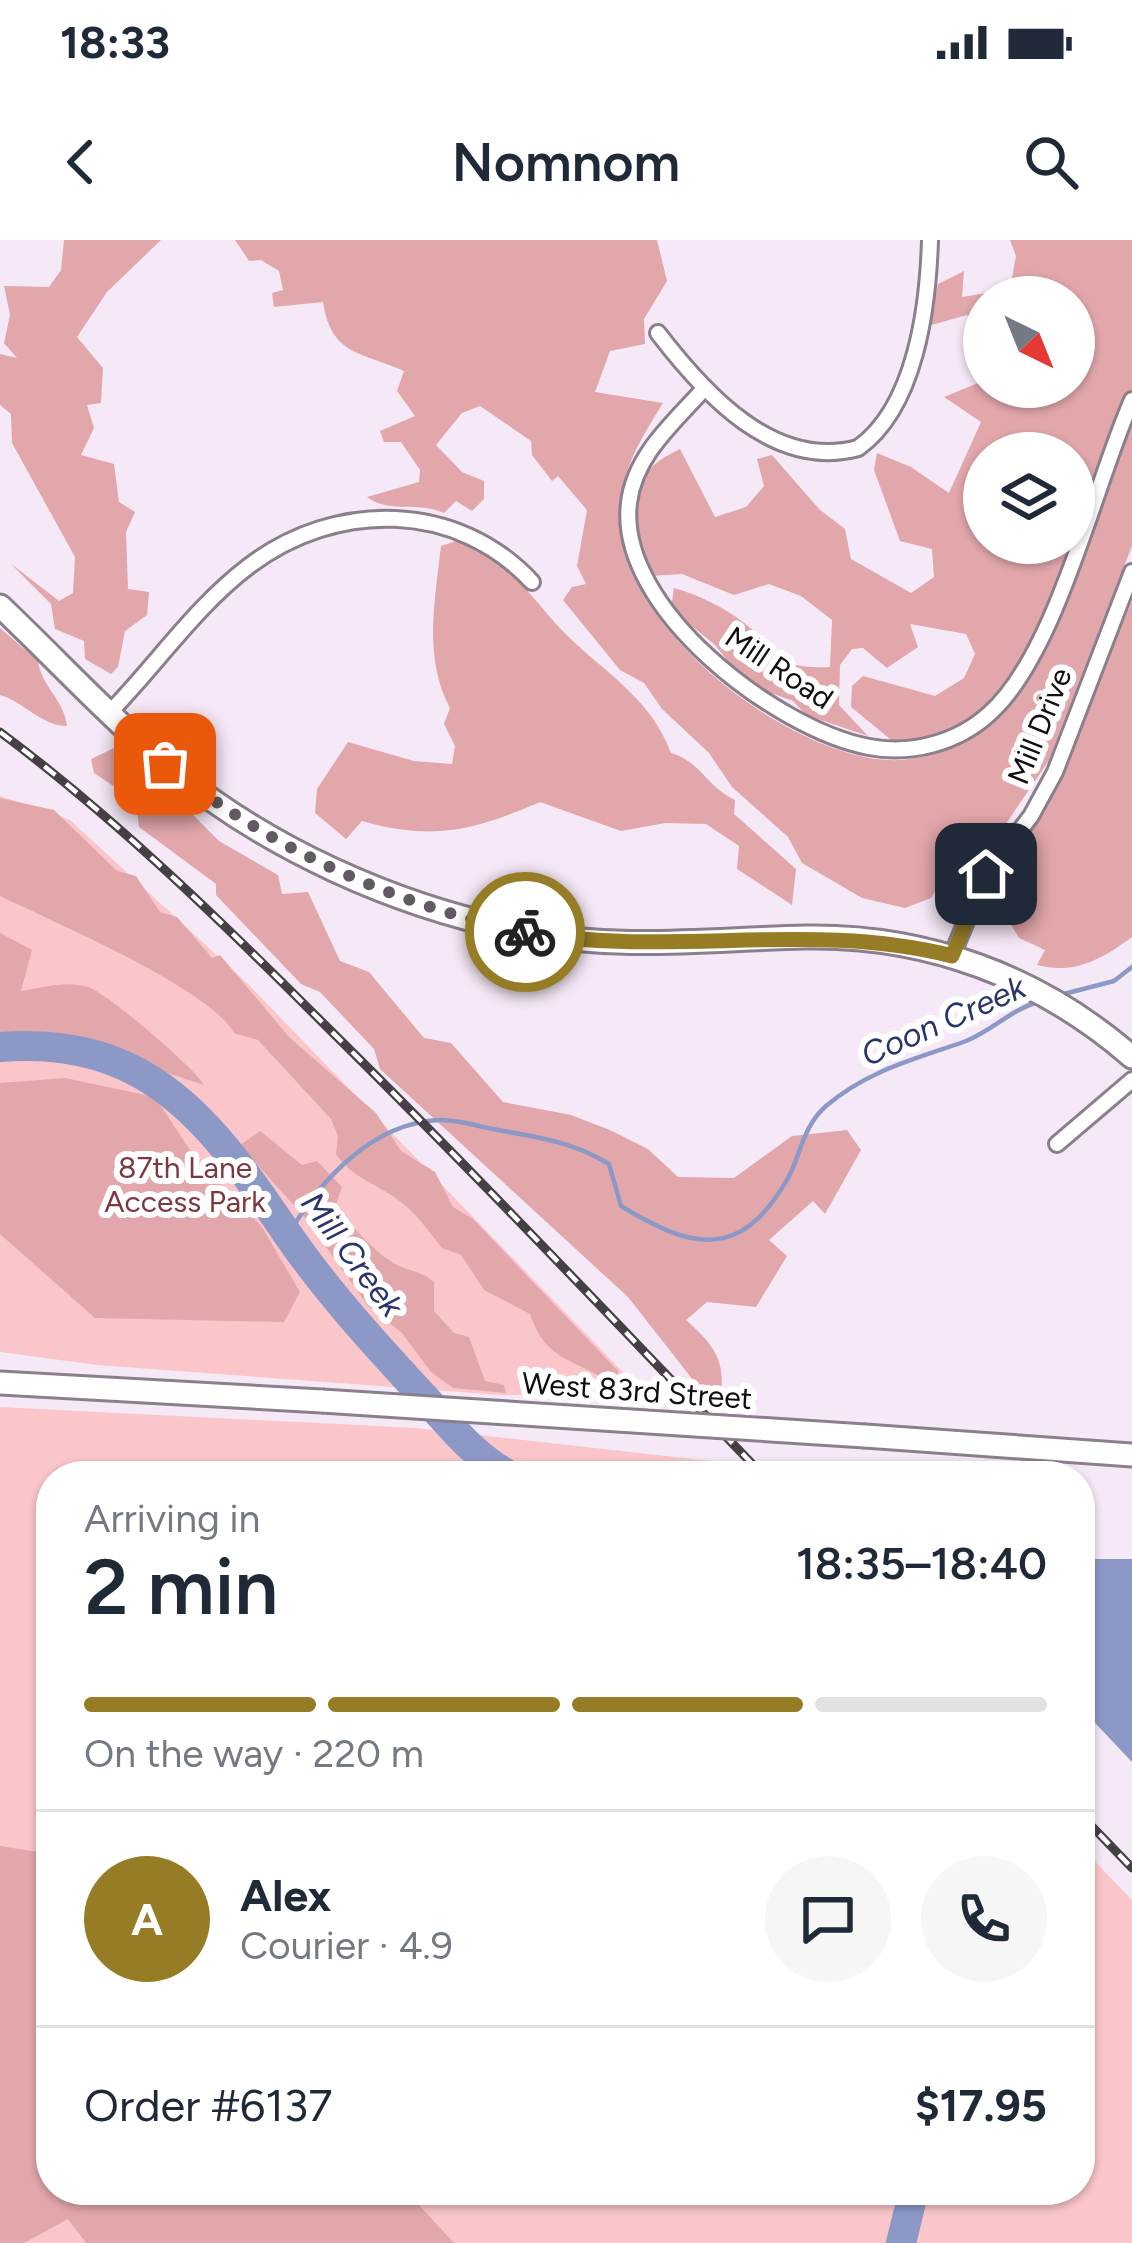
<!DOCTYPE html>
<meta charset="utf-8">
<style>
body{margin:0;font-family:Figtree,sans-serif;background:#f6f6f7;color:#1f2937;height:100vh;display:flex;flex-direction:column;font-size:45px;white-space:nowrap}
*{box-sizing:border-box;margin:0}
p{font-size:39px;color:#747a83}
.icon{flex:none;width:66px;height:66px;fill:none;stroke:currentColor;stroke-width:2;stroke-linecap:round;stroke-linejoin:round}
.map{position:relative;flex:1;overflow:hidden}
.side{position:absolute;left:36px;top:1221px;width:1059px;height:744px;display:flex;flex-direction:column;background:#fff;border-radius:48px;box-shadow:0 3px 9px #0004}
.side>*{flex:none}
.needle{width:78px;rotate:137deg}
.buttons{position:absolute;left:963px;top:36px;display:grid;gap:24px}
.buttons a{display:grid;place-items:center;width:132px;height:132px;border-radius:50%;background:#fff;box-shadow:0 3px 9px #0004;font-size:60px}
.pin{position:absolute;display:grid;place-items:center;width:102px;height:102px;color:#fff;margin:-51px;border-radius:24px;box-shadow:0 6px 18px #0006}
.courier{position:absolute;display:grid;place-items:center;width:120px;height:120px;margin:-60px;border:9px solid #967d25;border-radius:50%;background:#fff;color:#222;box-shadow:0 3px 15px #0007}
.overview em{font-style:normal;font-weight:600}
.overview div{display:flex;flex-direction:column-reverse}
.overview{display:flex;align-items:center;justify-content:space-between;height:204px;padding:0 48px}
h1{font-size:78px;font-weight:600;line-height:90px}
.bar{display:grid;grid-template-columns:repeat(4,1fr);gap:18px 12px;align-content:center;height:144px;padding:0 48px}
.bar i{height:15px;border-radius:9px;background:#e0e1e3}
.bar .active{background:#967d25}
.bar p{grid-column:span 4}
.line{display:flex;align-items:center;gap:30px;padding:0 48px;border-top:3px solid #e0e1e3}
.line div{flex:1}
.round{display:grid;place-items:center;flex:none;width:126px;height:126px;border-radius:63px;background:#f6f6f7}
.status{display:flex;justify-content:space-between;align-items:center;height:84px;padding:0 60px;background:#fff;direction:ltr}
.status svg{height:33px;fill:currentColor}
header{display:flex;justify-content:space-between;align-items:center;height:156px;padding:0 48px;background:#fff;font-size:54px;font-weight:600}
.map>svg:first-child{display:block}
.green{fill:#fac6c9}
.forest{fill:#e2a7aa}
.water{fill:#8c99c7}
.lines{fill:none;stroke-linecap:round;stroke-linejoin:round}
.stream{stroke:#8c99c7;stroke-width:4.5}
.river{stroke:#8c99c7;stroke-width:30}
.minor-casing{stroke:#8b7f8c;stroke-width:20}
.secondary-casing{stroke:#8b7f8c;stroke-width:27}
.minor{stroke:#fff;stroke-width:14}
.secondary{stroke:#fff;stroke-width:21}
.rail-casing{stroke:#464046;stroke-width:9}
.rail{stroke:#fff;stroke-width:4.5;stroke-dasharray:14;stroke-linecap:butt}
.secondary-bridge-casing{stroke:#8b7f8c;stroke-width:27;stroke-linecap:butt}
.secondary-bridge{stroke:#fff;stroke-width:21}
.done{stroke:#615a62;stroke-width:12;stroke-dasharray:0 21.6}
.route{stroke:#967d25;stroke-width:15}
.labels{text-anchor:middle;stroke-width:12;stroke-linejoin:round;paint-order:stroke}
.street-label{font-size:30px;fill:#110d11;stroke:#fff}
.park-label{font-size:30px;fill:#7f373f;stroke:#fff}
.water-label{font-size:33px;font-style:italic;fill:#29346d;stroke:#fff}
</style>
<div class="status"><b>18:33</b><svg viewBox="0 0 49 12"><path d="M0 12V9h3v3zM5 12V6h3v6zM10 12V3h3v9zM15 12V0h3v12zM26 1h20v11H26zM47 4h2v5h-2z"/></svg></div>
<header><svg class="icon" aria-label="back" viewBox="0 0 24 24"><path d="M15 5l-7 7 7 7"/></svg>Nomnom<svg class="icon" aria-label="search" viewBox="0 0 24 24"><circle cx="10" cy="10" r="6"/><path d="M15 15l6 6"/></svg></header>
<div class="map">
<svg width="1132" height="2003" viewBox="0 0 1132 2003">
<rect width="100%" height="100%" fill="#f6e9f7"/>
<g class="green">
<polygon points="0,556 70,580 248,744 646,1156 501,1155 97,1125 0,1112"/>
<polygon points="0,1167 416,1188 711,1221 725,1236 51,1236 51,1950 1080,1950 1080,1606 1132,1660 1132,2003 0,2003"/>
</g>
<g class="forest">
<polygon points="64,0 161,0 107,52 77,97 103,128 101,163 87,165 94,188 81,215 114,224 119,262 135,272 126,292 128,349 149,352 147,375 125,391 118,427 111,434 85,419 84,401 55,389 51,364 10,323 59,361 73,353 75,317 12,203 11,174 0,165 0,114 17,118 4,103 10,75 4,46 49,47 61,30"/>
<path d="M235 0H657L667 41 644 79 645 104 610 111 595 152 663 163C639 202 619 233 620 280 621 387 788 516 889 520 925 522 971 501 997 475 1048 424 1065 343 1091 278 1104 247 1118 216 1132 186V306L1048 522 997 597 948 631 931 658 905 668 862 658 802 623 788 597 732 547 709 513 662 469 644 443 620 430 563 360 572 347 586 344 577 326 587 270 558 236 552 241 532 215 531 201 480 166 462 173 436 205 462 232 484 241V259L472 271 456 261 444 273C419 261 389 274 367 257L419 242 420 230 401 202H384L380 191 415 176 397 151 404 131C362 112 331 116 323 62L274 67 272 53 283 50 279 31 261 20 249 21Z"/>
<path d="M1010 0H1132V151L1106 201 1074 287V213H984V303H1069C1036 400 1013 491 896 504L851 467 852 446 863 436 935 456 964 438 975 414 966 394 910 384 918 407 887 428 863 408 852 409 840 425 839 465 868 496 806 475 793 461 763 450 735 430 715 405 671 369 674 348C698 355 722 366 743 382 780 411 773 430 830 427L832 380 801 356 769 344 734 355 682 334 650 336C632 281 619 236 680 209L715 277 746 267 764 246 757 219 772 215 819 269 845 289 851 319 911 353 934 337 932 309 900 301 874 230 877 213 911 227 949 253 981 182 944 157 978 143 984 115V147H1074V57H984V94L967 75 928 86 938 44 964 31 962 57 1010 49 1016 16Z"/>
<path d="M459 300C517 324 532 363 575 403 612 437 652 462 671 513 700 521 707 547 735 560L734 574 796 629 792 665 737 629 739 606 706 584 665 583 621 591 540 562C473 591 433 601 362 581L346 599 315 573 317 549 348 502 414 521 452 524 455 506 444 484 450 468C423 418 435 360 441 306Z"/>
<path d="M1132 361V697C1102 719 1075 735 1037 725L1045 710 1019 698 1000 667 1013 641 1007 621 1044 564Z"/>
<path d="M0 388 38 421C42 448 64 459 67 486 42 486 24 462 0 455Z"/>
<path d="M116 507 149 531 219 601 278 635 282 654 308 652 340 721 369 732 424 798 451 803 503 862 571 875 610 890 648 909 678 937 734 938 792 896 847 890 861 910 825 974 813 961 769 1000 787 1016 756 1067 707 1062 686 1080C713 1104 727 1120 720 1159L704 1154 628 1057 380 829 374 809 320 752 301 744 216 655V644L139 587 136 561 94 533 91 519Z"/>
<path d="M0 558 54 570 117 631 136 636 160 672 177 677 212 718 220 715 290 798 376 873 401 911 435 932 453 967 473 979 618 1131 616 1148C581 1118 547 1126 530 1074L484 1050 461 1015 442 1008C427 990 418 974 397 959 375 943 351 937 336 914L338 896 331 879 258 800 234 793C208 747 53 682 0 656Z"/>
<path d="M0 693 32 710 21 751C41 748 68 740 88 747 107 753 196 829 204 845L110 814 0 797Z"/>
<polygon points="65,838 155,857 194,916 262,987 300,1052 284,1082 95,1078 0,994 0,843"/>
<path d="M260 891 302 925 317 921 342 947 335 967C353 986 375 1014 399 1026 413 1032 423 1032 434 1042V1071L454 1093 469 1097 485 1141 504 1145 506 1153 453 1148 431 1132 402 1093 368 1066 307 980 240 905Z"/>
<polygon points="0,1606 51,1614 51,1950 405,1950 454,2003 86,2003 68,1979 24,2003 0,2003"/>
</g>
<polygon class="water" points="1080,1319 1132,1319 1132,1522 1080,1467"/>
<g class="lines">
<g class="stream">
<polyline points="1060,755 1114,741 1132,727"/>
<path d="M288 995C319 942 371 883 439 880 459 879 483 888 503 891 543 898 574 903 609 924L621 966C690 1008 740 1023 788 938 801 914 803 886 826 866 868 830 916 819 966 801 991 791 1011 770 1038 762"/>
</g>
<g class="river">
<path d="M0 807C149 795 213 884 288 995 328 1053 376 1105 423 1156 450 1185 475 1218 511 1236"/>
<polyline points="901,2003 914,1950"/>
</g>
<defs>
<g id="minor">
<path d="M658 93C704 153 774 231 858 208 916 167 928 66 930 0"/>
<path d="M702 151C672 184 634 217 629 263 616 368 777 490 869 507 911 515 957 503 989 474 1056 415 1094 246 1132 160"/>
<path d="M110 472C156 425 196 366 249 326 336 260 457 261 532 342"/>
<polyline points="952,715 986,634 1031,576 1055,532 1132,332"/>
<polyline points="1057,904 1132,840"/>
</g>
<g id="secondary">
<path d="M0 366C55 418 107 475 165 524 265 608 396 667 525 692 620 711 710 699 806 697 928 695 1040 737 1132 817"/>
<polyline points="0,1143 322,1161"/>
<polyline points="865,1196 1132,1215"/>
</g>
</defs>
<use href="#minor" class="minor-casing"/>
<use href="#secondary" class="secondary-casing"/>
<use href="#minor" class="minor"/>
<use href="#secondary" class="secondary"/>
<defs>
<g id="rail">
<path d="M0 492C118 580 221 681 325 785 474 932 618 1085 764 1236"/>
<polyline points="1080,1574 1132,1628"/>
</g>
</defs>
<use href="#rail" class="rail-casing"/>
<use href="#rail" class="rail"/>
<defs>
<polyline id="secondary-bridge" points="322,1161 865,1196"/>
</defs>
<use href="#secondary-bridge" class="secondary-bridge-casing"/>
<use href="#secondary-bridge" class="secondary-bridge"/>
</g>
<g class="lines">
<path class="done" d="M165 524C269 608 394 665 525 692"/>
<path class="route" d="M525 692C668 718 811 680 952 716L986 634"/>
</g>
<g class="labels">
<g class="street-label">
<text transform="translate(779 428) rotate(34)" y="10">Mill Road</text>
<text transform="translate(1040 486) rotate(-68)" y="10">Mill Drive</text>
<text transform="translate(637 1151) rotate(4)" y="10">West 83rd Street</text>
</g>
<g class="park-label">
<text x="185" y="938">87th Lane<tspan x="185" dy="34">Access Park</tspan></text>
</g>
<g class="water-label">
<text transform="translate(943 780) rotate(-24)" y="12">Coon Creek</text>
<text transform="translate(353 1014) rotate(53)" y="12">Mill Creek</text>
</g>
</g>
</svg>
<div class="buttons">
<a><svg class="needle" viewBox="-14 -14 28 28"><path d="M0-13l5 13h-10z" fill="#e53935"/><path d="M0 13l5-13h-10z" fill="#747a83"/></svg></a>
<a><svg class="icon" aria-label="layers" viewBox="0 0 24 24"><path d="M12 4l9 5-9 5-9-5zM3 14l9 5 9-5"/></svg></a>
</div>
<div class="pin" style="left:165px;top:524px;background:#ea580c"><svg class="icon" aria-label="bag" viewBox="0 0 24 24"><path d="M5 8h14l-1 12H6zM9 8a3 3 0 0 1 6 0"/></svg></div>
<div class="pin" style="left:986px;top:634px;background:#1f2937"><svg class="icon" aria-label="home" viewBox="0 0 24 24"><path d="M3 11l9-7 9 7M6 9v11h12V9"/></svg></div>
<div class="courier" style="left:525px;top:692px"><svg class="icon" aria-label="bike" viewBox="0 0 24 24"><circle cx="6" cy="16" r="4"/><circle cx="18" cy="16" r="4"/><path d="M6 16l4-8h5l3 8M10 8l3 8H6M13 5h3"/></svg></div>
<section class="side">
<div class="overview"><div><h1>2 min</h1><p>Arriving in</p></div><em>18:35–18:40</em></div>
<div class="bar"><i class="active"></i><i class="active"></i><i class="active"></i><i></i><p>On the way · 220 m</p></div>
<div class="line" style="height:216px"><b class="round" style="background:#967d25;color:#fff">A</b><div><b>Alex</b><p>Courier · 4.9</p></div><a class="round"><svg class="icon" aria-label="chat" viewBox="0 0 24 24"><path d="M4 5h16v11H9l-5 4z"/></svg></a><a class="round"><svg class="icon" aria-label="phone" viewBox="0 0 24 24"><path d="M5 4h4l2 5-3 2q2 4 5 5l2-3 5 2v4C11 20 4 13 5 4z"/></svg></a></div>
<div class="line" style="height:156px"><div>Order #6137</div><b>$17.95</b></div>
</section>
</div>
